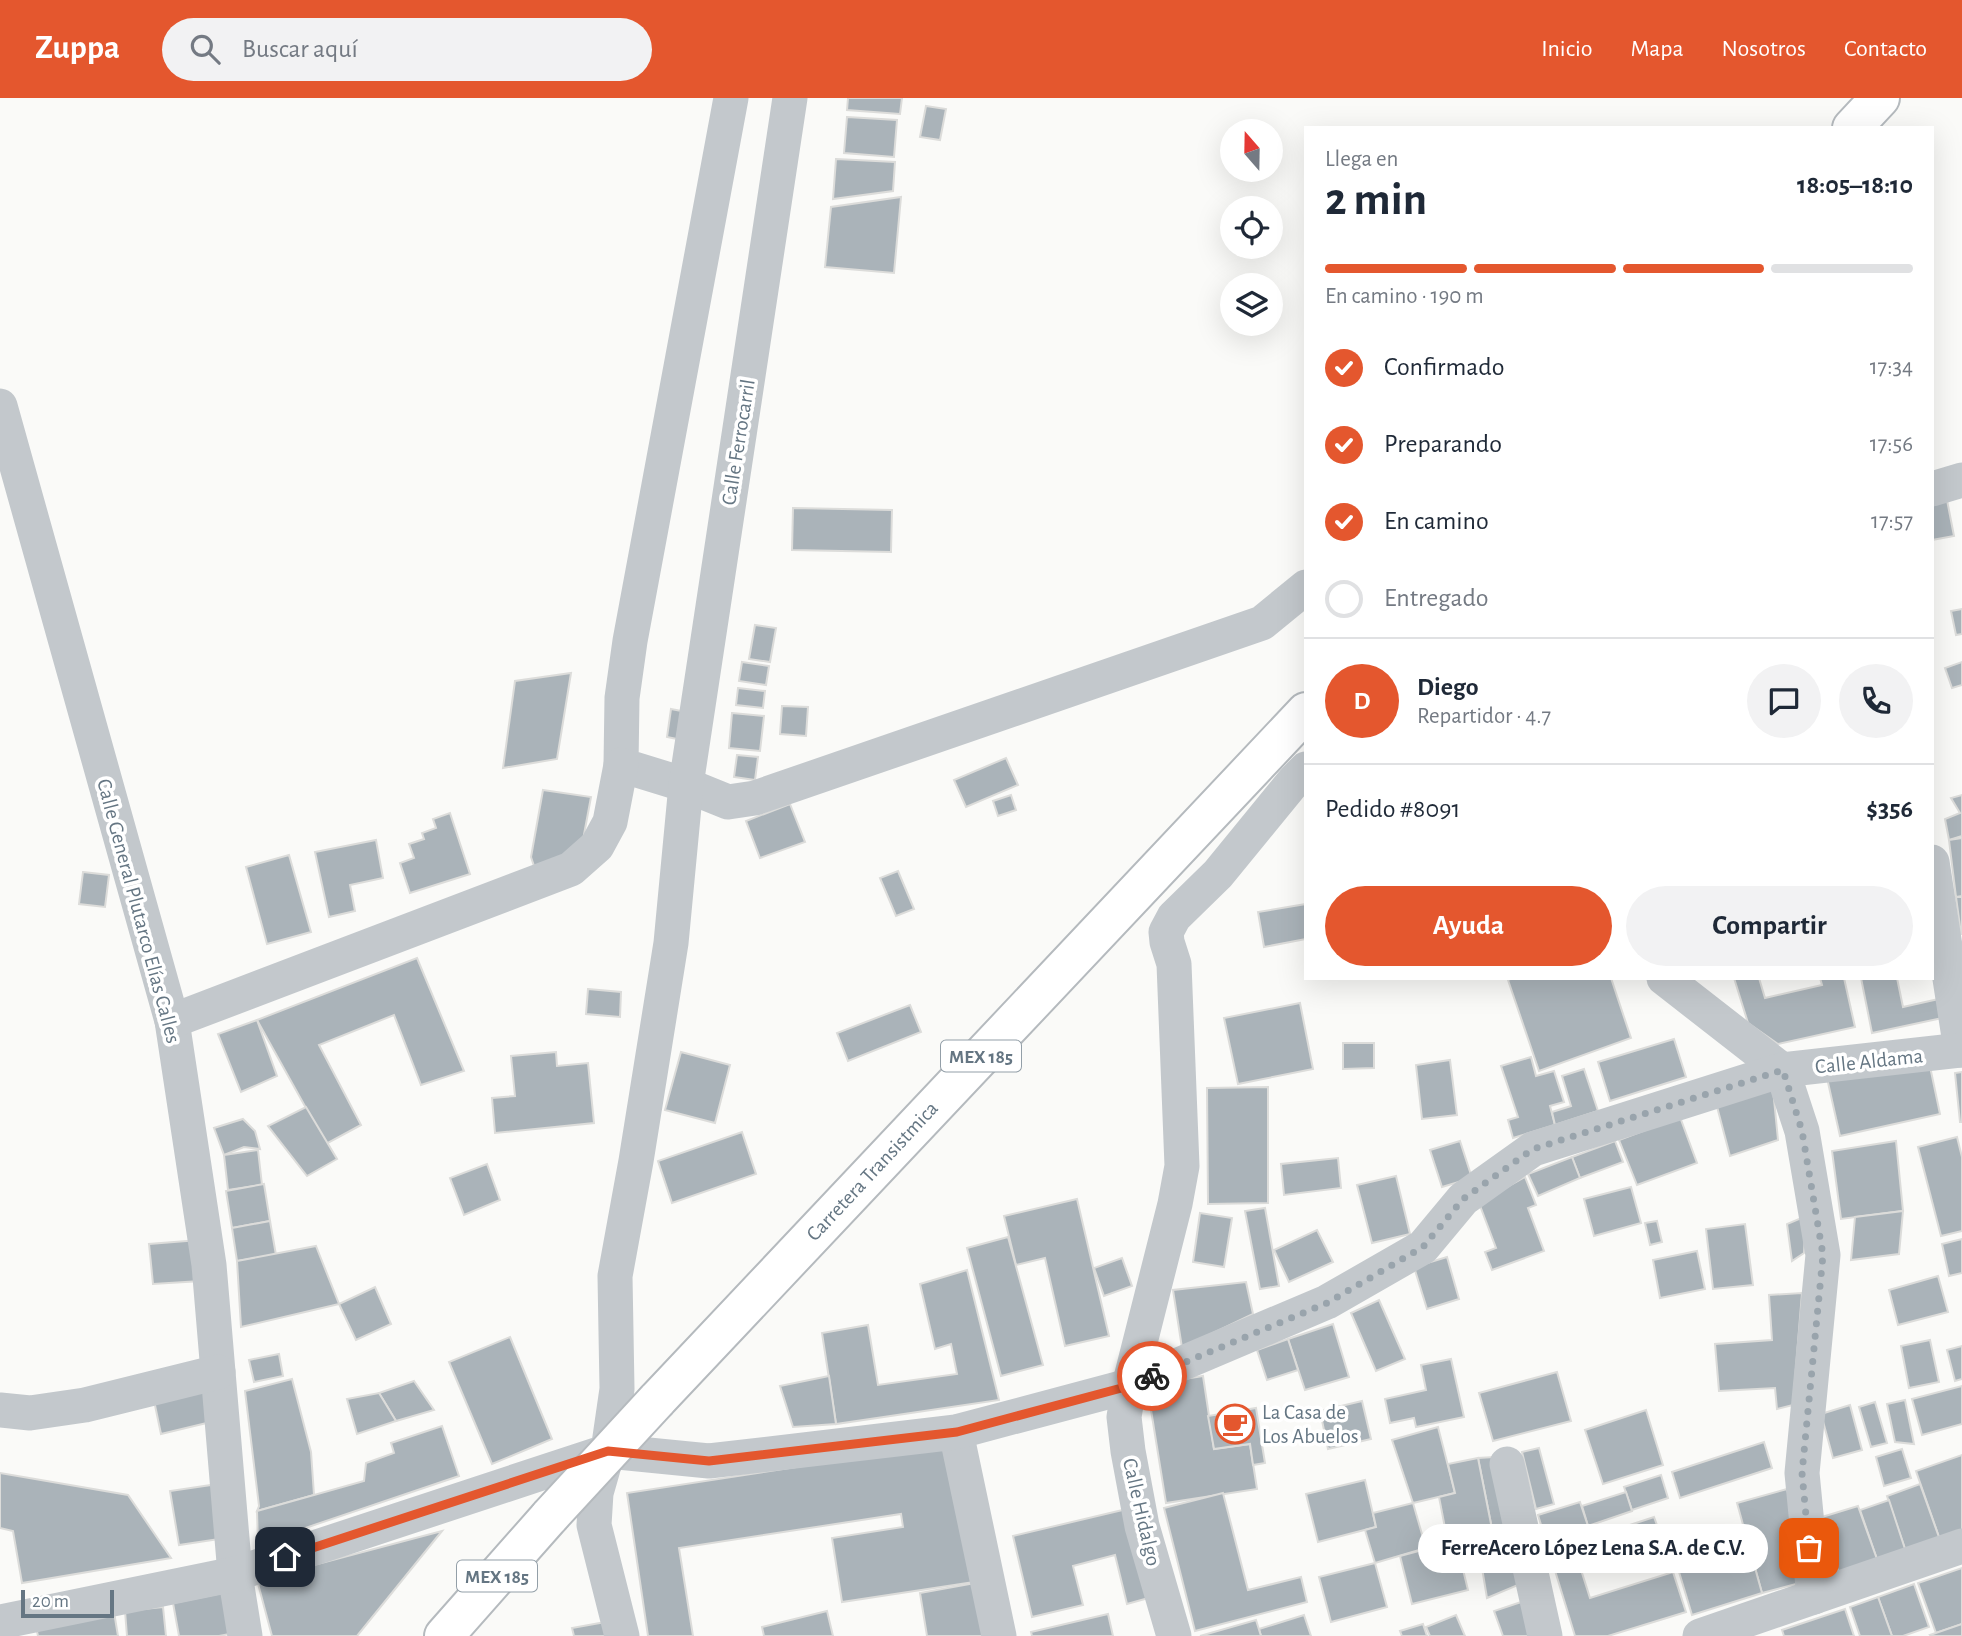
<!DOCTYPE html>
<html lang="es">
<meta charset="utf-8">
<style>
body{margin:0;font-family:"Alegreya Sans",sans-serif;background:#f2f2f3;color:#1f2937;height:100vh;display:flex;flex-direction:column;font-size:26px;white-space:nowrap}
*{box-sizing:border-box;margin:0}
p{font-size:23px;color:#747a83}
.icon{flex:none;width:38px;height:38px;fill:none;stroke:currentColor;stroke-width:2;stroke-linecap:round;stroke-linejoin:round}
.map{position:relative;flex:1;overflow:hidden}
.details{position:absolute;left:1304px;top:28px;width:630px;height:854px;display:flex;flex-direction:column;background:#fff;border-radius:0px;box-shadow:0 7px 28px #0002}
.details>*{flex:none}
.needle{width:46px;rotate:340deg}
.controls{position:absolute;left:1220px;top:21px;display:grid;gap:14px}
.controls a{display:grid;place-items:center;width:63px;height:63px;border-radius:50%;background:#fff;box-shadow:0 7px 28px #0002;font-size:35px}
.scale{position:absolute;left:21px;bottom:18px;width:93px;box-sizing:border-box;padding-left:7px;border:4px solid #657683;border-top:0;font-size:19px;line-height:24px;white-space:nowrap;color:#657683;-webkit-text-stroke:5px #fff;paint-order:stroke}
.pin{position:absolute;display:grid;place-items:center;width:60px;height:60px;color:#fff;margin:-30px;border-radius:14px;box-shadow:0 4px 10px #0006}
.courier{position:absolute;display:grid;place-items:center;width:70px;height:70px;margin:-35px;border:5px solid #e4572e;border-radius:50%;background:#fff;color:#222;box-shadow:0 2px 9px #0007}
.bubble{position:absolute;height:49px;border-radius:24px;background:#fff;box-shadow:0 7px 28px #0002;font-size:23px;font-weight:600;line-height:49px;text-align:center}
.headline em{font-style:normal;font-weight:600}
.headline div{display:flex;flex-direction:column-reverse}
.headline{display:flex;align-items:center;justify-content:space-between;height:119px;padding:0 21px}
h1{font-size:46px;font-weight:600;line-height:52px}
.bar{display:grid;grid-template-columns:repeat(4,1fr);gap:10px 7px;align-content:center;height:84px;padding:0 21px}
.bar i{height:9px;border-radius:5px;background:#e0e1e3}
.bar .selected{background:#e4572e}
.bar p{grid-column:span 4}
.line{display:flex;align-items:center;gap:18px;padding:0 21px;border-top:2px solid #e0e1e3}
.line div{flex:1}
.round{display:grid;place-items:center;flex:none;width:74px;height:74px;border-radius:37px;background:#f2f2f3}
ol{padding:0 21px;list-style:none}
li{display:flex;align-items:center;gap:21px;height:77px}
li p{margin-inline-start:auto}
li .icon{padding:7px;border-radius:50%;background:#e4572e;color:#fff;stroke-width:4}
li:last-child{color:#747a83}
li i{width:38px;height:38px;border:4px solid #e0e1e3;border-radius:50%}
.cta{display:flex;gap:14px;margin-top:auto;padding:14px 21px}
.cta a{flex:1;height:80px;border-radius:42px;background:#e4572e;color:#fff;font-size:28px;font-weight:600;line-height:80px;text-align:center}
.cta a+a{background:#f2f2f3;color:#1f2937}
header{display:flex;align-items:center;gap:42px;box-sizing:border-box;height:98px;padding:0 35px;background:#e4572e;color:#fff}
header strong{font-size:33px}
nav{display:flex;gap:38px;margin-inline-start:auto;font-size:24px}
.search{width:490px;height:63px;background:#f2f2f3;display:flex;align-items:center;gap:18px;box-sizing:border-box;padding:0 24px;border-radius:38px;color:#747a83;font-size:26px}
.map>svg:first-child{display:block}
.building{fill:#aab3b9;stroke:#dcdcda;stroke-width:2}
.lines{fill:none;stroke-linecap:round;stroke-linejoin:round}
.primary-casing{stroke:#b5babe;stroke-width:42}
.minor{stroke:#c3c8cc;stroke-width:35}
.primary{stroke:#fff;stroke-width:38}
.primary-bridge-casing{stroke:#b5babe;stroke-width:42;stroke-linecap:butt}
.primary-bridge{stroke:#fff;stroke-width:38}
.done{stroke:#99a4ac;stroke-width:7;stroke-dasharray:0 12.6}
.route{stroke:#e4572e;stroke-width:9}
.labels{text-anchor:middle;stroke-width:7;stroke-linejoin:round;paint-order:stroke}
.shield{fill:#fff;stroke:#939fa8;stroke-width:2}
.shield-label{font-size:19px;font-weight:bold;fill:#657683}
.street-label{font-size:21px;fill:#657683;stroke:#fff}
.poi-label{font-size:21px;fill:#657683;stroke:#fff;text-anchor:start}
</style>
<header>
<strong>Zuppa</strong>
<div class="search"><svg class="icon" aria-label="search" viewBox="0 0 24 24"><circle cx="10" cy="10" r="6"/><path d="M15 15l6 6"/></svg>Buscar aquí</div>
<nav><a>Inicio</a><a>Mapa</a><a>Nosotros</a><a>Contacto</a></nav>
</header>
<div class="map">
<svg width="1962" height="1538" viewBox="0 0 1962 1538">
<rect width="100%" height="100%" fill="#fafaf8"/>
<g class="building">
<polygon points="848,0 902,0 900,16 847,12"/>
<polygon points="926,8 946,11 940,42 920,39"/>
<polygon points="847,19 897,22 894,59 844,55"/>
<polygon points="836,61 895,64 893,93 833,101"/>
<polygon points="901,99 894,175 825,169 831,109"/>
<polygon points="1947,402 1954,438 1932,442 1932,405"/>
<polygon points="793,410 892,412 891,454 792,452"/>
<polygon points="1962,511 1962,536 1956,537 1951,513"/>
<polygon points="755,527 776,530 770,564 749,561"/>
<polygon points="742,564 769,568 766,587 739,583"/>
<polygon points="1962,564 1962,587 1952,590 1945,570"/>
<polygon points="571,575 557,661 503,670 515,583"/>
<polygon points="738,590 765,593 763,610 736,607"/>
<polygon points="782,608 808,609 806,638 780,636"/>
<polygon points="671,611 692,615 687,643 667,639"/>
<polygon points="732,615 764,618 760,653 729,650"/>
<polygon points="737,657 758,659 755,682 734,679"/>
<polygon points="1006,660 1018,687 966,709 954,682"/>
<polygon points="543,692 591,699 580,758 534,768 531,759"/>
<polygon points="1011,697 1016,712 998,718 993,703"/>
<polygon points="1962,697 1962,738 1949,742 1945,721 1960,715 1951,700"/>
<polygon points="790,706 805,744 760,760 746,723"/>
<polygon points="450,715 470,776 410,795 400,765 414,760 409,746 424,741 422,735 436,730 433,721"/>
<polygon points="1962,740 1962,798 1956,799 1949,742"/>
<polygon points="376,742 383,780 350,787 355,813 329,819 315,754"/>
<polygon points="289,757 311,834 267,846 246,769"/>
<polygon points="898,773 914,811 896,818 880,780"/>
<polygon points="83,774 109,777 105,809 79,806"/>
<polygon points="1956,799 1962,799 1962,836 1961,836"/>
<polygon points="1306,806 1306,841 1264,849 1258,814"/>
<polygon points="417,860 464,973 421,987 394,917 319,947 361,1027 326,1046 257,922"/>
<polygon points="1512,880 1611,880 1631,940 1539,973 1508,882"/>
<polygon points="1734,880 1759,880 1765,900 1822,887 1820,880 1844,880 1855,929 1778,946 1748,925"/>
<polygon points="1861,880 1897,880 1903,909 1943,900 1947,919 1872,935"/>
<polygon points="588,891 621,894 620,919 586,916"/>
<polygon points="1300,905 1313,971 1238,986 1224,920"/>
<polygon points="910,907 921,934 848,963 837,935"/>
<polygon points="257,922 277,978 241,994 218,936"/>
<polygon points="1674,941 1686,979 1610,1003 1598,964"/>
<polygon points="1343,945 1374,945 1374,970 1343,971"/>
<polygon points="556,954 557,968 588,965 594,1025 495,1035 492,1000 515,998 511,958"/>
<polygon points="681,954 730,967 715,1025 665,1012"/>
<polygon points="1531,959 1536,978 1554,973 1564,1004 1550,1008 1555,1027 1513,1040 1508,1022 1518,1019 1501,968"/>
<polygon points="1928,959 1940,1016 1840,1038 1827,980"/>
<polygon points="1450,962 1457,1017 1422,1021 1416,967"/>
<polygon points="1584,971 1598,1013 1555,1027 1552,1014 1571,1008 1562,978"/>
<polygon points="1962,974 1962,1024 1960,1024 1955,975"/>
<polygon points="1268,989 1268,1105 1208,1106 1207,990"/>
<polygon points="1773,991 1778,1042 1730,1058 1715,1001"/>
<polygon points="306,1009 337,1061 307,1078 268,1028"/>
<polygon points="1680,1019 1697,1065 1637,1087 1619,1042"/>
<polygon points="243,1021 255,1033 260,1051 244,1049 224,1057 214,1030"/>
<polygon points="742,1034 756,1076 672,1105 658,1063"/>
<polygon points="1957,1039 1962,1059 1962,1133 1941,1138 1918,1049"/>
<polygon points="1460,1043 1472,1080 1442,1089 1430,1052"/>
<polygon points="1615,1043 1623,1064 1580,1080 1572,1059"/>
<polygon points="1896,1043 1903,1113 1841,1121 1832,1053"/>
<polygon points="258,1052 262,1087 228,1092 224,1057"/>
<polygon points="1572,1059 1580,1080 1538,1098 1528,1076"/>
<polygon points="1338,1060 1341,1090 1284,1097 1281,1066"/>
<polygon points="487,1066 500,1102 464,1117 450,1080"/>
<polygon points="1396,1078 1410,1136 1372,1145 1357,1087"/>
<polygon points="1525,1079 1536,1107 1528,1110 1544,1153 1492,1172 1485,1154 1496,1150 1479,1105"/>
<polygon points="264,1086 270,1123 232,1130 226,1093"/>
<polygon points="1631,1089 1641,1125 1594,1138 1584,1101"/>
<polygon points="1077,1101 1109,1238 1065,1248 1045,1160 1016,1167 1004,1118"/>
<polygon points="1265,1110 1279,1188 1260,1191 1245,1113"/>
<polygon points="1903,1113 1899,1156 1851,1162 1855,1119"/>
<polygon points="1200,1115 1232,1120 1224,1169 1193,1164"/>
<polygon points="1806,1118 1804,1155 1792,1163 1787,1126"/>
<polygon points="270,1123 276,1157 237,1163 232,1130"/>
<polygon points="1657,1123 1662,1144 1650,1147 1645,1125"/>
<polygon points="1745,1126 1753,1187 1713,1191 1706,1131"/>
<polygon points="1317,1132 1333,1164 1289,1184 1274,1152"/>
<polygon points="1008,1139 1043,1267 1001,1278 967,1150"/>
<polygon points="1962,1141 1962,1175 1949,1178 1942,1146"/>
<polygon points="199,1142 201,1183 153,1186 149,1146"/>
<polygon points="316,1148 339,1206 241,1229 237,1163"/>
<polygon points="1697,1153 1705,1191 1660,1200 1653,1162"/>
<polygon points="1447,1159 1459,1201 1427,1211 1414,1169"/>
<polygon points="1122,1160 1132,1188 1104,1198 1094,1170"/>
<polygon points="967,1172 999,1302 836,1326 822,1235 868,1227 878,1287 957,1276 951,1246 935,1251 920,1186"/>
<polygon points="1938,1178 1948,1214 1898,1227 1889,1192"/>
<polygon points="1246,1184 1253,1216 1182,1250 1173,1192"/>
<polygon points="375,1189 391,1226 356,1242 339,1206"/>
<polygon points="1802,1195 1793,1307 1777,1311 1775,1290 1719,1293 1715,1246 1772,1242 1769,1197"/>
<polygon points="1379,1202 1405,1261 1376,1273 1351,1215"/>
<polygon points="1333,1226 1349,1279 1305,1292 1288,1241"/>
<polygon points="510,1239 552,1341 492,1366 449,1264"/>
<polygon points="1288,1241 1298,1272 1267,1282 1257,1252"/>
<polygon points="1930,1242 1939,1284 1909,1290 1901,1248"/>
<polygon points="1962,1248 1962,1281 1955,1283 1947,1252"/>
<polygon points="279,1256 283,1278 254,1284 249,1262"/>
<polygon points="1451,1261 1464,1319 1416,1329 1414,1320 1390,1325 1385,1301 1426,1292 1421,1267"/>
<polygon points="1557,1274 1571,1323 1493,1343 1479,1295"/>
<polygon points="829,1278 836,1326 793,1329 780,1288"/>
<polygon points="1203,1278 1214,1351 1250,1346 1257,1391 1166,1405 1147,1287"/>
<polygon points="205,1281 215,1323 161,1336 152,1293"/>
<polygon points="292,1281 311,1354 314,1397 257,1413 259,1408 245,1293"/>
<polygon points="414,1283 434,1312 396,1323 379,1295"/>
<polygon points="1962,1288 1962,1326 1922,1337 1912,1301"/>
<polygon points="379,1295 396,1323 357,1336 347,1301"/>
<polygon points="1905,1302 1914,1346 1895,1344 1887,1306"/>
<polygon points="1362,1303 1371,1341 1328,1351 1320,1313"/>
<polygon points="1875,1304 1887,1345 1871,1349 1859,1309"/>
<polygon points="1850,1307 1862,1352 1833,1360 1821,1316"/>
<polygon points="1256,1310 1265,1365 1253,1367 1250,1346 1214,1351 1208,1318"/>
<polygon points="1646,1312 1663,1367 1603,1386 1585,1332"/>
<polygon points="442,1328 459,1378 258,1446 257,1413 364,1383 366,1365 394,1355 391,1345"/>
<polygon points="1438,1329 1455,1395 1413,1405 1392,1342"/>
<polygon points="1764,1344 1772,1370 1680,1400 1672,1374"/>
<polygon points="953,1345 974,1484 842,1504 832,1440 903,1429 901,1416 679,1450 693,1538 648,1538 627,1395"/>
<polygon points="1539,1350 1554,1406 1536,1411 1522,1354"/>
<polygon points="1902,1351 1911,1380 1884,1388 1876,1359"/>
<polygon points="1962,1357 1962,1434 1940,1442 1916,1373"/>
<polygon points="1494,1359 1514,1430 1493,1436 1478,1360"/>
<polygon points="1478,1360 1493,1436 1448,1445 1439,1399 1455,1395 1448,1366"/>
<polygon points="0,1375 128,1397 171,1460 22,1485 13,1433 0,1430"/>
<polygon points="1661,1377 1668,1400 1632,1412 1624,1389"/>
<polygon points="1365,1382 1376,1429 1318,1444 1306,1396"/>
<polygon points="218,1386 226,1440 179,1447 170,1393"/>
<polygon points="1920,1386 1940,1442 1906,1454 1887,1398"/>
<polygon points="1787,1391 1811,1482 1762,1495 1737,1405"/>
<polygon points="1626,1394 1632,1413 1588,1428 1582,1408"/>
<polygon points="1223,1395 1248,1492 1301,1479 1307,1504 1195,1533 1164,1410"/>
<polygon points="1889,1402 1906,1454 1878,1464 1860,1412"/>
<polygon points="1580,1404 1588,1428 1569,1434 1590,1500 1673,1474 1686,1514 1608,1538 1575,1538 1538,1417"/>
<polygon points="1413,1405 1426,1450 1375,1465 1365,1432 1376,1429 1373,1415"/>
<polygon points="1858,1408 1878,1464 1839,1476 1822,1419"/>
<polygon points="1131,1410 1152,1499 1127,1506 1115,1457 1073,1468 1083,1507 1032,1519 1013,1438"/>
<polygon points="1654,1419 1669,1460 1645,1469 1630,1427"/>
<polygon points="442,1433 357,1538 272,1538 257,1482"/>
<polygon points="1456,1443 1468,1492 1412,1506 1400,1458"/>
<polygon points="1750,1452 1762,1495 1692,1517 1679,1474"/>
<polygon points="1512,1457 1518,1487 1487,1500 1481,1464"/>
<polygon points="1375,1465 1387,1509 1331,1524 1319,1479"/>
<polygon points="1962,1470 1962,1526 1936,1535 1918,1485"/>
<polygon points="986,1483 996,1538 927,1538 920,1495"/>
<polygon points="1914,1486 1929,1529 1903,1538 1892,1538 1878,1499"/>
<polygon points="232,1493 240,1534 219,1538 179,1538 173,1505"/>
<polygon points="1878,1499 1892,1538 1860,1538 1850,1509"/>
<polygon points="1527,1502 1534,1538 1503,1538 1494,1513"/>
<polygon points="163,1509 166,1538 127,1538 125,1513"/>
<polygon points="1845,1511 1854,1538 1784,1538 1782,1532"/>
<polygon points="827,1513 833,1538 764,1538 762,1529"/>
<polygon points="114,1514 118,1538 38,1538 36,1529"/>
<polygon points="1108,1516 1113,1538 1032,1538 1031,1534"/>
<polygon points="1304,1517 1311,1538 1261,1538 1259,1531"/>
<polygon points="1456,1517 1465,1538 1430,1538 1426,1529"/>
<polygon points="1256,1522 1261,1538 1200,1538"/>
<polygon points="611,1523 614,1538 574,1538 572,1530"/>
<polygon points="1423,1526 1427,1538 1402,1538 1400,1533"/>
<polygon points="1962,1526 1962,1538 1931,1538 1930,1537"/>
</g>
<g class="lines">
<defs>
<g id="primary">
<polyline points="1852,30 1880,0"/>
<polyline points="657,1302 1306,614"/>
<polyline points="444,1538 550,1418"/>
</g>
</defs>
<use href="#primary" class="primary-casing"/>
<g class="minor">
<polyline points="731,0 630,543 622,600 621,667 686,687 728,704 755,700 1262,525 1306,489"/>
<polyline points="0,308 172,923 209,1167 235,1476 245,1538"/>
<polyline points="1932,391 1962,382"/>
<polyline points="1932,764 1961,952"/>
<polyline points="1664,880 1782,972 1802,1033 1823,1157 1802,1375 1814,1499"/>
<polyline points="172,923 571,771 597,748 610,724 621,667"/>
<polyline points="0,1312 30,1315 85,1307 218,1274"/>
<polyline points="956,1334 999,1538"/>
<polyline points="1507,1366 1545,1538"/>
<polyline points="0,1524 235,1476 608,1353 709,1363 956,1334 1129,1288 1327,1204 1423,1149 1463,1101 1533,1051 1782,972 1962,952"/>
<polyline points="622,1538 594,1427 596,1395 608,1353 617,1291 615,1178 636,1063 671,845 686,687 790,0"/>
<polyline points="1174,1538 1142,1428 1128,1353 1124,1319 1129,1288 1175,1106 1182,1068 1174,866 1167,844 1166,834 1174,819 1218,776 1294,683 1306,671"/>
<polyline points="1700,1538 1962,1448"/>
</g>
<use href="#primary" class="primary"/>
<defs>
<polyline id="primary-bridge" points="550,1418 657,1302"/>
</defs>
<use href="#primary-bridge" class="primary-bridge-casing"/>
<use href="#primary-bridge" class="primary-bridge"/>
</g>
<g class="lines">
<polyline class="done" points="1152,1278 1327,1205 1423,1149 1463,1101 1533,1051 1783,972 1802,1033 1823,1157 1802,1375 1809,1450"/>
<polyline class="route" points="285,1459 608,1353 709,1363 957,1334 1129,1288 1152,1278"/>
</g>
<defs>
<symbol id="cafe-ring" viewBox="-11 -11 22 22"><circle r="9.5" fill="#fff" stroke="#e4572e" stroke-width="1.5"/><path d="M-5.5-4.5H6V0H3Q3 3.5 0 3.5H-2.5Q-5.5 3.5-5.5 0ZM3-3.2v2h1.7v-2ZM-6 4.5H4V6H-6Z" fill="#e4572e"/></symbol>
</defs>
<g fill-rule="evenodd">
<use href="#cafe-ring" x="1213" y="1304" width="44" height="44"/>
</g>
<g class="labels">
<g class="shield">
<rect x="941" y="942.5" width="80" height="31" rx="5"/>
<rect x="457" y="1462.5" width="80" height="31" rx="5"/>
</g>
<g class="shield-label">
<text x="981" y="965">MEX 185</text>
<text x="497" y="1485">MEX 185</text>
</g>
<g class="street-label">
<text transform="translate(738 344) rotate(-81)" y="7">Calle Ferrocarril</text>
<text transform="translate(139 813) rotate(75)" y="7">Calle General Plutarco Elías Calles</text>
<text transform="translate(1869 963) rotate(-6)" y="7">Calle Aldama</text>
<text transform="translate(872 1073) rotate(-47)" y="7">Carretera Transistmica</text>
<text transform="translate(1142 1414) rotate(77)" y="7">Calle Hidalgo</text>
</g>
<g class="poi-label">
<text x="1262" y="1321">La Casa de<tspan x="1262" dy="24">Los Abuelos</tspan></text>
</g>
</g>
</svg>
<div class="controls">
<a><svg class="needle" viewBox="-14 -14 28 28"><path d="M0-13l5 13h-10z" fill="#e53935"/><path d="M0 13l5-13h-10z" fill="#747a83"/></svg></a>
<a><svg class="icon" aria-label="locate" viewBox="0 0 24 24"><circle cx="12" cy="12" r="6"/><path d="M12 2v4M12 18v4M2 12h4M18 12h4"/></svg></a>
<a><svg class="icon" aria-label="layers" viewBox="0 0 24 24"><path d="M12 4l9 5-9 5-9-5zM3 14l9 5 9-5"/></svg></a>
</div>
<div class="scale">20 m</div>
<div class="pin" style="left:1809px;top:1450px;background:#ea580c"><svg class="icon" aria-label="bag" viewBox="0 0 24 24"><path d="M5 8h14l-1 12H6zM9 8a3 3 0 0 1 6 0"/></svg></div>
<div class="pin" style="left:285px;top:1459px;background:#1f2937"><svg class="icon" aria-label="home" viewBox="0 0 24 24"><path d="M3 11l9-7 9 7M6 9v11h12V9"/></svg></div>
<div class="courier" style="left:1152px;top:1278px"><svg class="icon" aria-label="bike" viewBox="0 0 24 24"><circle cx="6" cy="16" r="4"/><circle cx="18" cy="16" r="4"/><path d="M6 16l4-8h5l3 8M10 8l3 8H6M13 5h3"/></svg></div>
<div class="bubble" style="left:1418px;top:1426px;width:350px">FerreAcero López Lena S.A. de C.V.</div>
<section class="details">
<div class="headline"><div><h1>2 min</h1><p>Llega en</p></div><em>18:05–18:10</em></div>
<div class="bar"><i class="selected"></i><i class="selected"></i><i class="selected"></i><i></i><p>En camino · 190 m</p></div>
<ol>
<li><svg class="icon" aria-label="check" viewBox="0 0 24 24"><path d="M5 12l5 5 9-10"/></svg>Confirmado<p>17:34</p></li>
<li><svg class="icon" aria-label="check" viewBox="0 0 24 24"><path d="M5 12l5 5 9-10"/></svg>Preparando<p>17:56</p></li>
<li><svg class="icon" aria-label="check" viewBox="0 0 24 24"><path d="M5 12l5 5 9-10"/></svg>En camino<p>17:57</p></li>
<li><i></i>Entregado</li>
</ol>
<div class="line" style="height:126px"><b class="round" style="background:#e4572e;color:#fff">D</b><div><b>Diego</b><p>Repartidor · 4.7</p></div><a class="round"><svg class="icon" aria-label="chat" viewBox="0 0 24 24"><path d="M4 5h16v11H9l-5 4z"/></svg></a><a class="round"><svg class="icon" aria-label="phone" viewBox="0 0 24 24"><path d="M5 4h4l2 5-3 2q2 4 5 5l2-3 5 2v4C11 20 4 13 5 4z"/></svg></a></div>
<div class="line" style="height:91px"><div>Pedido #8091</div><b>$356</b></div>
<div class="cta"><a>Ayuda</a><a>Compartir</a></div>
</section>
</div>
